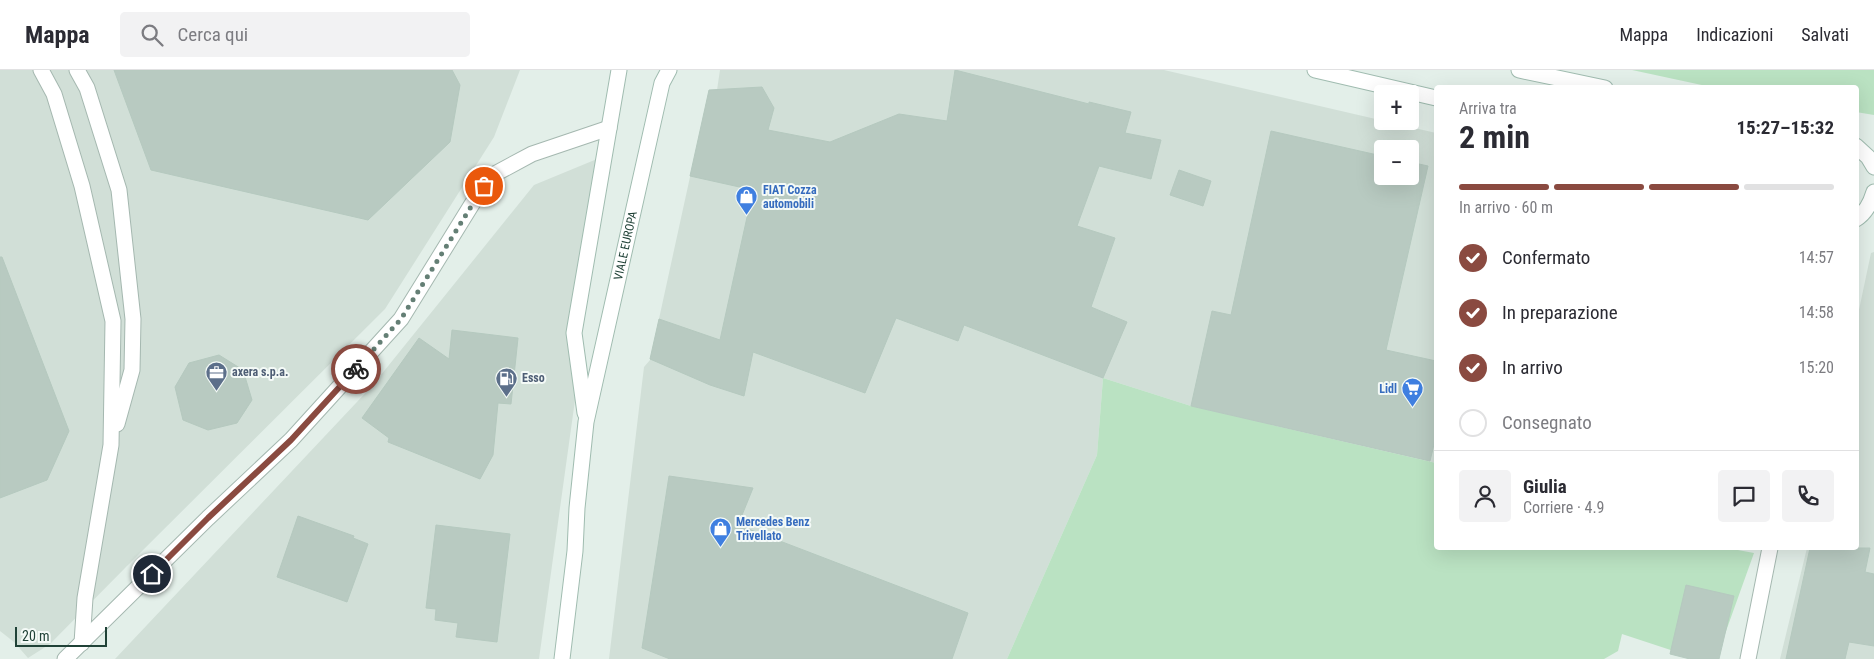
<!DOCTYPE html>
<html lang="it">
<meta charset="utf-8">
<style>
body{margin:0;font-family:"Roboto Condensed",sans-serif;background:#f2f2f3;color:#2b2b33;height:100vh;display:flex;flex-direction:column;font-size:19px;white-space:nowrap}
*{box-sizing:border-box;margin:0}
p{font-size:16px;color:#7c7c81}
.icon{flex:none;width:28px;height:28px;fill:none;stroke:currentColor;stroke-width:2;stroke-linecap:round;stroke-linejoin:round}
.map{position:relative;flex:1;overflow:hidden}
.panel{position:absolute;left:1434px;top:15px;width:425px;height:465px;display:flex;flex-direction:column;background:#fff;border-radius:5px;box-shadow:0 5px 20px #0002}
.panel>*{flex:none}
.buttons{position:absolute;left:1374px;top:15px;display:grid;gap:10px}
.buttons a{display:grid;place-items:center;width:45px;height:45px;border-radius:5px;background:#fff;box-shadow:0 5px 20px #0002;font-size:25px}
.scale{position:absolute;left:15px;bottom:12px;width:92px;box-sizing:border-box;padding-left:5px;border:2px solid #204237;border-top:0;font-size:14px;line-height:18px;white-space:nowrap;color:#204237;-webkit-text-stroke:4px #f4faf7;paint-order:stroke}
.pin{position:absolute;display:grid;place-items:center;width:42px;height:42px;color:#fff;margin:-21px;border:2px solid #fff;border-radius:50%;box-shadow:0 1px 5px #0007}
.courier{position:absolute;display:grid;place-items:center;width:50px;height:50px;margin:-25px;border:4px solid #8a4a40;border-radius:50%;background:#fff;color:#222;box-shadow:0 1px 6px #0007}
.head em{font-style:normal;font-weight:700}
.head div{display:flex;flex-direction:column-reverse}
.head{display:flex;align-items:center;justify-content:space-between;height:85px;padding:0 25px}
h1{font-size:32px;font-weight:700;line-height:38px}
.bar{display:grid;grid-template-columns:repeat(4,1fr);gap:8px 5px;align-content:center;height:60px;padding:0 25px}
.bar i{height:6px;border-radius:4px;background:#e1e1e2}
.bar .current{background:#8a4a40}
.bar p{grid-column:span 4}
.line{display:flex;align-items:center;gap:12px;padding:0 25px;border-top:1px solid #e1e1e2}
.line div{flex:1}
.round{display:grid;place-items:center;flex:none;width:52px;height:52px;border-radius:5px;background:#f2f2f3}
ol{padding:0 25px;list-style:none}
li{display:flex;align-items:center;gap:15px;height:55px}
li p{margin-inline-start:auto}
li .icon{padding:5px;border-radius:50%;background:#8a4a40;color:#fff;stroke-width:4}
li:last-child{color:#7c7c81}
li i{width:28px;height:28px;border:2px solid #e1e1e2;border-radius:50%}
header{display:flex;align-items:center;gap:30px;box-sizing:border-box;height:70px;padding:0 25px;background:#fff;border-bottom:1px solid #e1e1e2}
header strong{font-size:24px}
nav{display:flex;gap:28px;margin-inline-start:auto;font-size:18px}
.search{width:350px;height:45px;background:#f2f2f3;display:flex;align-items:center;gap:12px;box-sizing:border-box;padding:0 18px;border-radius:5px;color:#7c7c81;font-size:19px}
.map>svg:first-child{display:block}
.built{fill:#d1dfd7;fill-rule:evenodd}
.green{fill:#bae2c2}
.building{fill:#b8cac1;stroke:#b5c9bf}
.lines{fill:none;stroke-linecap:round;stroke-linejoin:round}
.minor-casing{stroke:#a5b8b0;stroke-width:17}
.secondary-casing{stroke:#a0bcb0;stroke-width:17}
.minor{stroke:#fff;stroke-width:15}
.secondary{stroke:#fff;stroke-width:15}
.done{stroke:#647f75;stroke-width:5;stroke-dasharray:0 9}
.route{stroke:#8a4a40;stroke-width:6}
.labels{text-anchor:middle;stroke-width:4;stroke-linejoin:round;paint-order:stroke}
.shop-label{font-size:12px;font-weight:bold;fill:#366cbe;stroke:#f4faf7;text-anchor:start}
.street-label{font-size:12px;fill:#204237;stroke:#f4faf7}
.service-label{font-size:12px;font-weight:bold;fill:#4e5e75;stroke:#f4faf7;text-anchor:start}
</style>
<header>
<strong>Mappa</strong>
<div class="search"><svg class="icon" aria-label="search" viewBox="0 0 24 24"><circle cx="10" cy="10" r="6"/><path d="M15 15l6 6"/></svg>Cerca qui</div>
<nav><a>Mappa</a><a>Indicazioni</a><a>Salvati</a></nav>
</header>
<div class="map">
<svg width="1874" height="589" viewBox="0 0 1874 589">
<rect width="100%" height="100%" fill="#e3efe9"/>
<g class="built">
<polygon points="0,0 520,0 494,67 385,239 126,497 50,574 28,588 14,572 0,561"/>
<path d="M720 0H1164L1436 63V393L1191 336 1103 308 1097 385 1007 589H609L644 297 650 290 709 20H717ZM1382 79H1410V106H1382Z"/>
<polygon points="597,89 572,260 581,287 539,589 115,589 372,316 534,115"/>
<polygon points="1874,182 1874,589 1780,589 1807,478 1856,478 1856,254 1871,183"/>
</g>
<g class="green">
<polygon points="1632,0 1874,0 1874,45 1856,42 1856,18 1711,17"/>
<polygon points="1103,308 1191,336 1436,393 1436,478 1727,478 1754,483 1716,589 1698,589 1622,564 1618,581 1604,589 1007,589 1097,385"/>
</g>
<g class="building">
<polygon points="114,0 452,0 460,15 450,72 368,150 151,100"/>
<polygon points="955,0 1089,34 1089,32 1131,42 1125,63 1161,70 1151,109 1099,96 1077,156 1115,168 1091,237 1127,252 1103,308 964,255 958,271 896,248 865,323 753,282 744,326 710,315 650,289 659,249 720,270 753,120 690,106 709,20 762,17 774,38 768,60 830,72 899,44 947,51"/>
<polygon points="1271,61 1382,86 1382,106 1410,106 1410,92 1428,96 1386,280 1436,291 1436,366 1430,391 1191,336 1212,241 1231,245"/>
<polygon points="1179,100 1211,111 1203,136 1170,125"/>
<polygon points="0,187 2,187 69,361 47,410 0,428"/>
<polygon points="452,260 518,268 511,334 498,333 493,385 480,409 388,372 389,368 362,348 419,268 449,289"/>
<polygon points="219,285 243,300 252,330 237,353 208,360 183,350 175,317 189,293"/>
<polygon points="669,406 753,418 738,455 968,543 952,589 670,589 642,578"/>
<polygon points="298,446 354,466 353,468 368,474 347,532 277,507"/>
<polygon points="436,455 510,464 497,572 456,567 458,553 435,550 436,539 426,538"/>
<polygon points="1810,478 1870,478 1865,502 1874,504 1874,576 1849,572 1845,589 1786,589"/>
<polygon points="1686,515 1734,526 1719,589 1690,589 1670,584"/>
</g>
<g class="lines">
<defs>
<g id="minor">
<polyline points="41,0 54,24 82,116 113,251 111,375 85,528 82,573"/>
<polyline points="77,0 87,18 119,120 133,249 132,300 117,354"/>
<polyline points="65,589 208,448 291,370 401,249 477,126 491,106 532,84 609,58"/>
<polyline points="1748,589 1770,478"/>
</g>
<g id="secondary">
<polyline points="1315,0 1436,28"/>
<polyline points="1519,0 1605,18"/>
<polyline points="1856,76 1868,87 1874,97"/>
<path d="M1856 149C1866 143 1871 132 1874 122"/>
<polyline points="585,343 574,263 619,0"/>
<path id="s1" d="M562 589 575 481 577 438 586 352 662 13 669 0"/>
</g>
</defs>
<use href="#minor" class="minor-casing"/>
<use href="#secondary" class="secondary-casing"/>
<use href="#minor" class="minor"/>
<use href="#secondary" class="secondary"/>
</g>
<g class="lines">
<polyline class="done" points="356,299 401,249 484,116"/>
<polyline class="route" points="152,504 208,448 291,370 356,299"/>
</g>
<defs>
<symbol id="shop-pin" viewBox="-11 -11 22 30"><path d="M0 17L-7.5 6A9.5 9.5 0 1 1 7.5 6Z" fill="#3f7fe0" stroke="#f4faf7"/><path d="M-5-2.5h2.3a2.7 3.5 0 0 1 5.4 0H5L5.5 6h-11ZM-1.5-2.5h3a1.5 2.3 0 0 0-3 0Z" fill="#fff"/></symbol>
<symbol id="office-pin" viewBox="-11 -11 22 30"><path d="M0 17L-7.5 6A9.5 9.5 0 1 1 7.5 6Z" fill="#5c6f8a" stroke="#f4faf7"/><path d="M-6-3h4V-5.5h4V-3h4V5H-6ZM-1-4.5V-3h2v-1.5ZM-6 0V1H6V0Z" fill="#fff"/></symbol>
<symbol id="fuel-pin" viewBox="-11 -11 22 30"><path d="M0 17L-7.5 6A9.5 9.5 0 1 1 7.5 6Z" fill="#5c6f8a" stroke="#f4faf7"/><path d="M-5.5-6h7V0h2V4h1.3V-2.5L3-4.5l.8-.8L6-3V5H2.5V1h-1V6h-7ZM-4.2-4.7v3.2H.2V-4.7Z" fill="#fff"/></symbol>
<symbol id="supermarket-pin" viewBox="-11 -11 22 30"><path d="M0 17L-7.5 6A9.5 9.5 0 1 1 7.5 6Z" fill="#3f7fe0" stroke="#f4faf7"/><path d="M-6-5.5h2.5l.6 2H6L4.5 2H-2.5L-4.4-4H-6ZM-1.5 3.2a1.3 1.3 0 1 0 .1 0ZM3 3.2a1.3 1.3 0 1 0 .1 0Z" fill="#fff"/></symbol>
</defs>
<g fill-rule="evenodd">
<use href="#shop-pin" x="734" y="114" width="25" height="34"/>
<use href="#office-pin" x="204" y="290" width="25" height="34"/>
<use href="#fuel-pin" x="494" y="296" width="25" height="34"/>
<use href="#supermarket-pin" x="1400" y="306" width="25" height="34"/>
<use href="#shop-pin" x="708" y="446" width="25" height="34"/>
</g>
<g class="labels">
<g class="shop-label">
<text x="763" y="124">FIAT Cozza<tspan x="763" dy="14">automobili</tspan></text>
<text x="1397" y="323" text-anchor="end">Lidl</text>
<text x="736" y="456">Mercedes Benz<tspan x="736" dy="14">Trivellato</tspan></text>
</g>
<g class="street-label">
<text dy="4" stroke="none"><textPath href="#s1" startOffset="419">VIALE EUROPA</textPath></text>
</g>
<g class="service-label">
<text x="232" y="306">axera s.p.a.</text>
<text x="522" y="312">Esso</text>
</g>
</g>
</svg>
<div class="buttons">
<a>+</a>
<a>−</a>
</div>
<div class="scale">20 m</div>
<div class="pin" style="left:484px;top:116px;background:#ea580c"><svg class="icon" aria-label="bag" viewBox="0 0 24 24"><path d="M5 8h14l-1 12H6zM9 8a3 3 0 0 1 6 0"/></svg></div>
<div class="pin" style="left:152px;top:504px;background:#1f2937"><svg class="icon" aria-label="home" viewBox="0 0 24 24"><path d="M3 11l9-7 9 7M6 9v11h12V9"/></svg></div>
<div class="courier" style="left:356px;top:299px"><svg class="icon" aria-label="bike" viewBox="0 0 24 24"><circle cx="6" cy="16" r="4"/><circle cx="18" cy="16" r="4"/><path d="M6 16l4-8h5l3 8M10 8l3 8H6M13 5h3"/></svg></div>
<section class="panel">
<div class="head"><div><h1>2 min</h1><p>Arriva tra</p></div><em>15:27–15:32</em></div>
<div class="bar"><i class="current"></i><i class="current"></i><i class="current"></i><i></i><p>In arrivo · 60 m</p></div>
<ol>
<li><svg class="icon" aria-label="check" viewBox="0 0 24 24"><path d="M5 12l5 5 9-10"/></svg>Confermato<p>14:57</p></li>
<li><svg class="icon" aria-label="check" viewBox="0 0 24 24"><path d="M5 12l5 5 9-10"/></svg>In preparazione<p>14:58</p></li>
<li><svg class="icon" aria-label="check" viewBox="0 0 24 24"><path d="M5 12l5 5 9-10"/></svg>In arrivo<p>15:20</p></li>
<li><i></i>Consegnato</li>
</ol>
<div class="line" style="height:90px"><a class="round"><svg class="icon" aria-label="person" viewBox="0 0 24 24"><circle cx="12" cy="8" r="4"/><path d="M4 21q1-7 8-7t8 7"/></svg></a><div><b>Giulia</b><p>Corriere · 4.9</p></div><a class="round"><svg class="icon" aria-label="chat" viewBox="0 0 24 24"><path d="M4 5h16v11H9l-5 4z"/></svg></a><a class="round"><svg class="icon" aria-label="phone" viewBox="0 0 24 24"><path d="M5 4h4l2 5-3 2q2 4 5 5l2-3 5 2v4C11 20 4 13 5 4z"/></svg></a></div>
</section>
</div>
